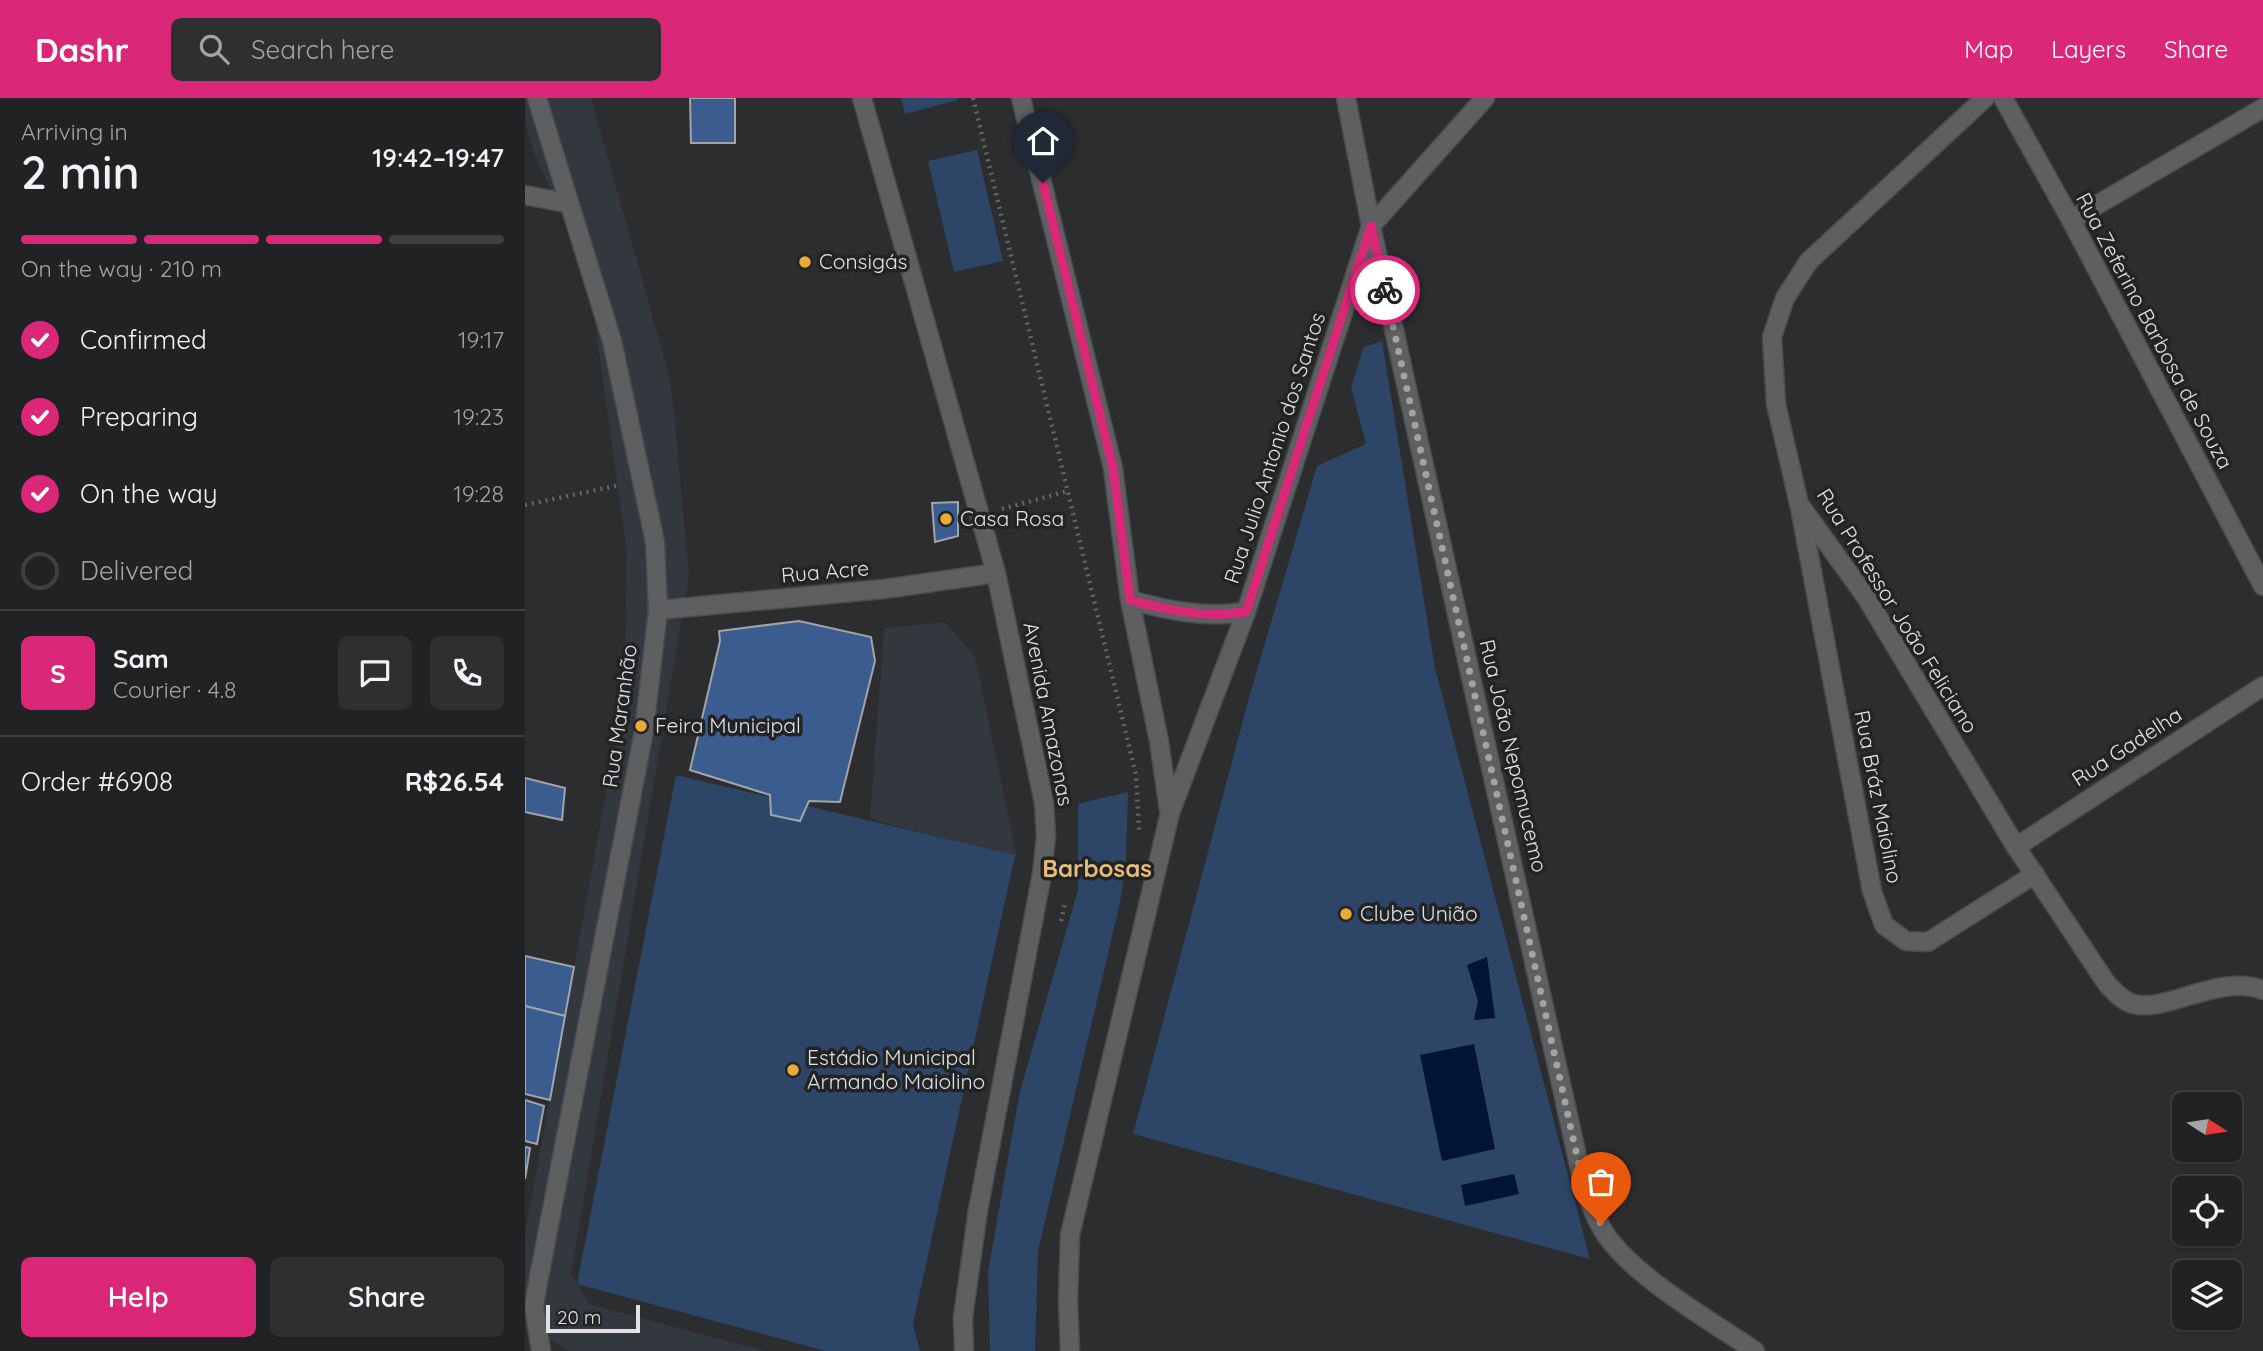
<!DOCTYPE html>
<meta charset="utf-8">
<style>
body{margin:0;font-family:Quicksand,sans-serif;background:#2d2f30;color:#f1f3f6;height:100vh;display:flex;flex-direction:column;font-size:26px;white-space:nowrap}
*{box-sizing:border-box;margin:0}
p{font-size:23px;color:#a2a4a6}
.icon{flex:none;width:38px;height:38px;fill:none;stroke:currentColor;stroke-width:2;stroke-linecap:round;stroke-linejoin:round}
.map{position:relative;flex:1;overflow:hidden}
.drawer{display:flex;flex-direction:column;background:#212223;width:525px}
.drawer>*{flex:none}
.needle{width:46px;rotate:102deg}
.fabs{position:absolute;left:1647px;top:994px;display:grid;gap:14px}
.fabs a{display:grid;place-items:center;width:70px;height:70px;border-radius:10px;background:#212223;box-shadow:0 2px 5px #0004,0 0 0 2px #3e3f41;font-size:35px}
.scale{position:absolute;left:21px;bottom:18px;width:94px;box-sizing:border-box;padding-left:7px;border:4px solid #e2e2e4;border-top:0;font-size:19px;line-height:24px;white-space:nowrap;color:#e2e2e4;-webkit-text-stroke:5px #222325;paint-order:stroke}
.pin{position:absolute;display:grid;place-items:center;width:60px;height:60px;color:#fff;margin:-72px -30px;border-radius:50% 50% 50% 0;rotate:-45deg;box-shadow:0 0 7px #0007}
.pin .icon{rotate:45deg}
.courier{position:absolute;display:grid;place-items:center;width:70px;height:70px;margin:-35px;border:5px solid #db2777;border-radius:50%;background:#fff;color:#222;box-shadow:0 2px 9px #0007}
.overview em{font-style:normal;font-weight:600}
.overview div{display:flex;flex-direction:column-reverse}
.overview{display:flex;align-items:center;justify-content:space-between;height:119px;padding:0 21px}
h1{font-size:46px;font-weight:600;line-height:52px}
.bar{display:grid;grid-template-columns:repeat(4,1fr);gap:10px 7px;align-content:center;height:84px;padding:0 21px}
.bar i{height:9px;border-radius:5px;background:#3e3f41}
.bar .on{background:#db2777}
.bar p{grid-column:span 4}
.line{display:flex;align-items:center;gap:18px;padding:0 21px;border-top:2px solid #3e3f41}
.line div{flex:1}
.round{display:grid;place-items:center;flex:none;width:74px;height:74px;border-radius:10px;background:#2d2f30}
ol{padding:0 21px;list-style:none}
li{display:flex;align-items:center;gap:21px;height:77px}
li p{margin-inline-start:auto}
li .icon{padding:7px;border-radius:50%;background:#db2777;color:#fff;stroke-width:4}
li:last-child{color:#a2a4a6}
li i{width:38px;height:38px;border:4px solid #3e3f41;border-radius:50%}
.action{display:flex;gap:14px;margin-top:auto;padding:14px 21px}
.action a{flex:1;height:80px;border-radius:10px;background:#db2777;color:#fff;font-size:28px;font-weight:600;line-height:80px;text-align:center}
.action a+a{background:#2d2f30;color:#f1f3f6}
header{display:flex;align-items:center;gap:42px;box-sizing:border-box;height:98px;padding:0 35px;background:#db2777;color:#fff}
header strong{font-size:33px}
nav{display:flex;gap:38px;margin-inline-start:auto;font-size:24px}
.search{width:490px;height:63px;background:#2d2f30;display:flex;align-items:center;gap:18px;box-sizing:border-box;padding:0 24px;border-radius:10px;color:#a2a4a6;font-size:26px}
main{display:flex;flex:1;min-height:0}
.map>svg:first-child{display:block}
.built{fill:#33373e}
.green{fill:#2d4567}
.water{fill:#001436}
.building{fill:#3a5c8e;stroke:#a2a4a7;stroke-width:2}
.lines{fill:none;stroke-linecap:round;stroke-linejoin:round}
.street-casing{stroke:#494a4c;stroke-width:21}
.path{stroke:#656567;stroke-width:4.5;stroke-dasharray:2 5;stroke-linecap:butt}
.street{stroke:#5e5f60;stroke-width:18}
.done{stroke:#a2a3a5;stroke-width:7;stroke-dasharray:0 12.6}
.route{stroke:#db2777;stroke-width:9}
.poi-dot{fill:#eaaa38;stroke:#222325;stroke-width:2.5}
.labels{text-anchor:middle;stroke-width:7;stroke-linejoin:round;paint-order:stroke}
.poi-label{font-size:21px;fill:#e2e2e4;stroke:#222325;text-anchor:start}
.street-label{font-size:21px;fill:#e2e2e4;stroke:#222325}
.quarter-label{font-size:24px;font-weight:bold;fill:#e8bc77;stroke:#222325}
</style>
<header>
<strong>Dashr</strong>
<div class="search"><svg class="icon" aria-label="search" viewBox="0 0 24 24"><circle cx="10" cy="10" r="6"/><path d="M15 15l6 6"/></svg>Search here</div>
<nav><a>Map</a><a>Layers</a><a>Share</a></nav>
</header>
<main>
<section class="drawer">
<div class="overview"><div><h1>2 min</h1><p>Arriving in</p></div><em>19:42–19:47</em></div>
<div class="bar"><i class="on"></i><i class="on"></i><i class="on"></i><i></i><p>On the way · 210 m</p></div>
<ol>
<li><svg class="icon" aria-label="check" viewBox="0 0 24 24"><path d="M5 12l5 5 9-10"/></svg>Confirmed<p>19:17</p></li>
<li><svg class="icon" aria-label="check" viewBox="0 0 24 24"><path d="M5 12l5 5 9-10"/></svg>Preparing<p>19:23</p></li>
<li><svg class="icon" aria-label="check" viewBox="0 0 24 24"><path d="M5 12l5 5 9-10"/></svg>On the way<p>19:28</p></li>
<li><i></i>Delivered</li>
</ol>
<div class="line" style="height:126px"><b class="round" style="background:#db2777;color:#fff">S</b><div><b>Sam</b><p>Courier · 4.8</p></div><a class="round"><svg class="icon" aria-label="chat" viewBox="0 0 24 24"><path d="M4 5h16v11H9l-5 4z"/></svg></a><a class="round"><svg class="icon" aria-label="phone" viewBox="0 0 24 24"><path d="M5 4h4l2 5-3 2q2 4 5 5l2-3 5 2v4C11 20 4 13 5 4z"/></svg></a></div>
<div class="line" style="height:91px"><div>Order #6908</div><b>R$26.54</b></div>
<div class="action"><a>Help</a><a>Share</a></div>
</section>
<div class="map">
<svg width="1738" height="1253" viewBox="0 0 1738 1253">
<rect width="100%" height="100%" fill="#2c2d2f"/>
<g class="built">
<polygon points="0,0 66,0 146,284 164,477 46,1176 64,1206 240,1253 46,1253 0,1229 0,1136 99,598 102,454 62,168 10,58 0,24"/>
<polygon points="420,524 450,559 492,759 345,721 359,530"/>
</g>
<g class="green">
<polygon points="376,0 432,0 433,2 380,16"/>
<polygon points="452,52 478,163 429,174 403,63"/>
<polygon points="857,243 910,570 1065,1161 608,1036 725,596 792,368 841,346 826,289 839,249"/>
<polygon points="151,677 490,757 388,1226 395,1253 301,1253 52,1186"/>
<polygon points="603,694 601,761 595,805 513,1153 510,1253 465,1253 463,1173 495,993 553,792 553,706"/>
</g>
<g class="water">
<polygon points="962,859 970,920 949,922 953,903 942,867"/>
<polygon points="949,946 970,1051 917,1063 895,957"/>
<polygon points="989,1076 994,1096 940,1108 936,1087"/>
</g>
<g class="building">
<polygon points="165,0 210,0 210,45 166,45"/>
<polygon points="433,404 433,438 410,444 407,405"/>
<polygon points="274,523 346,539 350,563 315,704 284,703 275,723 246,717 245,697 165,672 195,543 194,533"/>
<polygon points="0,680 40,690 37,722 0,714"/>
<polygon points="0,858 49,869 40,918 0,908"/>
<polygon points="0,908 40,918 25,1002 0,996"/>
<polygon points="0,1002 19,1008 12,1046 0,1043"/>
<polygon points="0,1049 5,1050 0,1081"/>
</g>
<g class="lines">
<defs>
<g id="street">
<polyline points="12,0 87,243 130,444 133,512 119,633 14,1179 9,1208 16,1253"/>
<polyline points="337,0 471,475 519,705 521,738 517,776 453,1112 438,1219 439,1253"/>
<polyline points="496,0 588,370 605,502 634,643 644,712"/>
<path d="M821 0 846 128 1056 1076C1063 1100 1071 1126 1087 1145 1121 1186 1186 1223 1230 1253"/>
<path d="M1460 0 1284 163 1260 200 1247 239 1251 306 1274 406 1341 499 1491 749 1582 886C1590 894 1597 903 1608 906 1642 915 1695 875 1738 892"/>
<polyline points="1478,0 1546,122 1738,488"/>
<polyline points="0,97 42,105"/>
<polyline points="1546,122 1738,10"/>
<polyline points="1275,410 1347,793 1359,827 1381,843 1403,844 1510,776"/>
<path d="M605 502C645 513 680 520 721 514"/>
<polyline points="133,512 359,491 471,475"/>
<polyline points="1491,749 1738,588"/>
<polyline points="545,1253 543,1203 545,1137 645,715 721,514 846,128 960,0"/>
</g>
</defs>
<use href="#street" class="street-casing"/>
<g class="path">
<polyline points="448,0 611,677 614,732"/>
<polyline points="0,407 95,387"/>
<polyline points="477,411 543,393"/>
<polyline points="536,823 540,804"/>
</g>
<use href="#street" class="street"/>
</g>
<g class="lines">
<polyline class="done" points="860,192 1056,1076 1066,1108 1076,1126"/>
<path class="route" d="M518 85 588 370 605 502C645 513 680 520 721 514L846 128 860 192"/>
</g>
<g class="poi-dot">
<circle cx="280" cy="164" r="7"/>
<circle cx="421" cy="421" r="7"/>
<circle cx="116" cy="628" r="7"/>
<circle cx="821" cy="816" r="7"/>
<circle cx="268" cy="972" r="7"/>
</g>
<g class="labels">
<g class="poi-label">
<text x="294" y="171">Consigás</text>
<text x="435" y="428">Casa Rosa</text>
<text x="130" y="635">Feira Municipal</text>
<text x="835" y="823">Clube União</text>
<text x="282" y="967">Estádio Municipal<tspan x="282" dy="24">Armando Maiolino</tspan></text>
</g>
<g class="street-label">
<text transform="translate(1629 233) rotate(62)" y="7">Rua Zeferino Barbosa de Souza</text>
<text transform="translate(750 350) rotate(-72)" y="7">Rua Julio Antonio dos Santos</text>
<text transform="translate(300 474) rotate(-5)" y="7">Rua Acre</text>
<text transform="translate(1372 513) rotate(58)" y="7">Rua Professor João Feliciano</text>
<text transform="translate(523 616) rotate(79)" y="7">Avenida Amazonas</text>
<text transform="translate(95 618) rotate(-82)" y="7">Rua Maranhão</text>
<text transform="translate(1602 649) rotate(-33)" y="7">Rua Gadelha</text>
<text transform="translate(988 658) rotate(77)" y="7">Rua João Nepomucemo</text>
<text transform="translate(1353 699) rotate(79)" y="7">Rua Bráz Maiolino</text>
</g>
<g class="quarter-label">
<text x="572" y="779">Barbosas</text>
</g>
</g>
</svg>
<div class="fabs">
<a><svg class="needle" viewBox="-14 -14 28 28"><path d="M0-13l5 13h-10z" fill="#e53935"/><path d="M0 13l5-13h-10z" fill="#a2a4a6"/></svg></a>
<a><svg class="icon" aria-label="locate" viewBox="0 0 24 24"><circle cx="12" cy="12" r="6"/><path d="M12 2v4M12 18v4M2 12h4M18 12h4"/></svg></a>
<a><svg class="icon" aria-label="layers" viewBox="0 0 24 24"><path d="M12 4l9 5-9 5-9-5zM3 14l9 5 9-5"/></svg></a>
</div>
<div class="scale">20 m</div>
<div class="pin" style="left:1076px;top:1126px;background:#ea580c"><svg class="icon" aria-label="bag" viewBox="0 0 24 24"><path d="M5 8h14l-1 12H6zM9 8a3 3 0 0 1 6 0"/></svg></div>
<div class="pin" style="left:518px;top:85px;background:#1f2937"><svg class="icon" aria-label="home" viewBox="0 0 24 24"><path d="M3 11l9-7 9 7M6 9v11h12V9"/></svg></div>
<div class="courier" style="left:860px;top:192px"><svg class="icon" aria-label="bike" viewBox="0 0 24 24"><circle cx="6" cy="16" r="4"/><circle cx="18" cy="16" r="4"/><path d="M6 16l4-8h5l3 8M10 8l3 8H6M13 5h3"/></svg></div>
</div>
</main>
